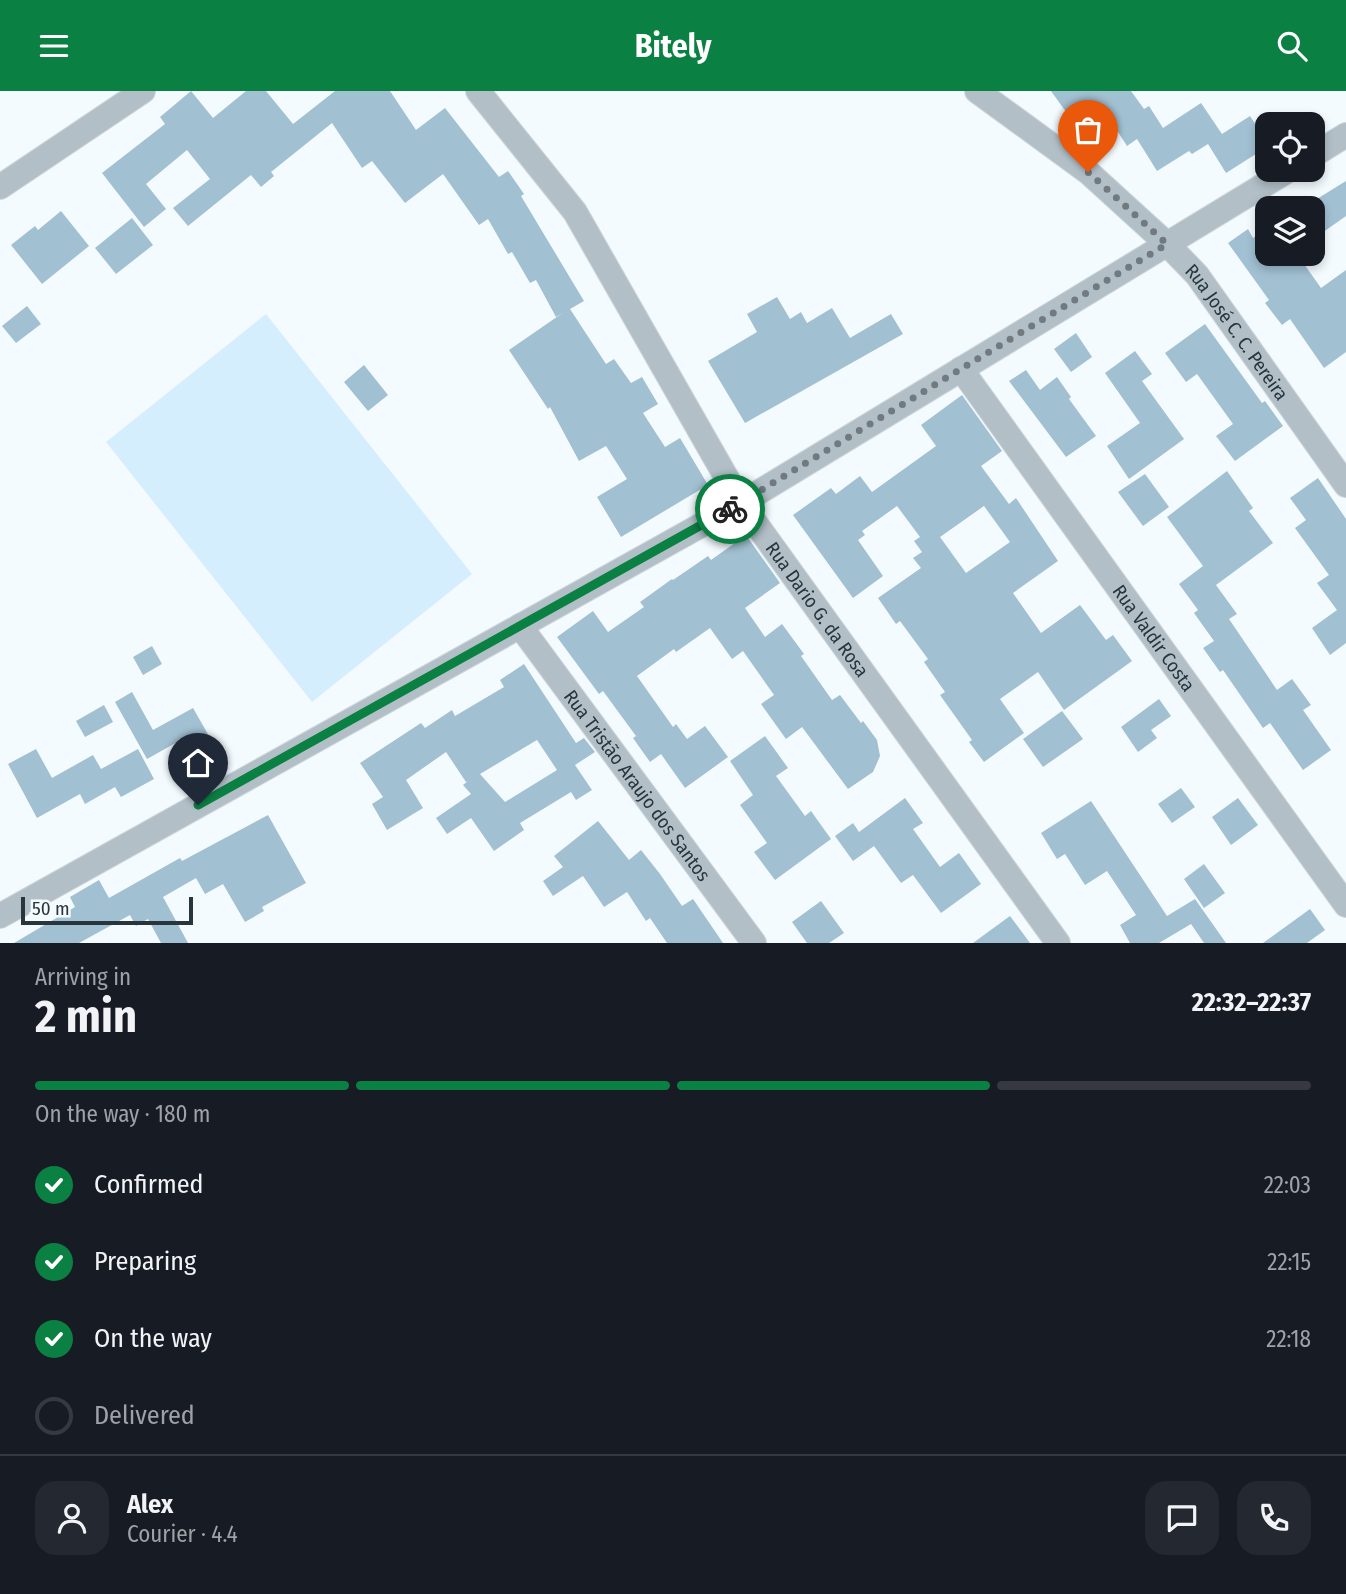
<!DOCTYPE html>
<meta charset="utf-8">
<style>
body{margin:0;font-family:"Fira Sans Condensed",sans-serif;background:#242831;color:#f1f3f6;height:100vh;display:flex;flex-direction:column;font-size:26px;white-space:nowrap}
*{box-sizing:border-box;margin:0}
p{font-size:23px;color:#9ea1a6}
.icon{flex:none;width:38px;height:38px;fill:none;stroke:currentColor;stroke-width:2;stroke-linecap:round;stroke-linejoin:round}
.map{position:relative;height:852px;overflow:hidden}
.sheet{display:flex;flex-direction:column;background:#171b24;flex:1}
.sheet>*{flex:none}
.buttons{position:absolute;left:1255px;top:21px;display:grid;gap:14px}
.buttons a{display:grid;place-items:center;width:70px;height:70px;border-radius:14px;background:#171b24;box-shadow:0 4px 10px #0003;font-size:35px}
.scale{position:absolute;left:21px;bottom:18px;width:172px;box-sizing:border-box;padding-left:7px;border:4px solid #29353c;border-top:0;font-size:19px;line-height:24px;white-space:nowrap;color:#29353c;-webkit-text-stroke:5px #f4fbff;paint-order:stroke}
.pin{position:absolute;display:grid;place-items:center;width:60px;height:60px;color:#fff;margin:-72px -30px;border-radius:50% 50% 50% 0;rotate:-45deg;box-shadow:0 0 7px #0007}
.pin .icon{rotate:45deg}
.courier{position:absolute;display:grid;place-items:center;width:70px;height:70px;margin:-35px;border:5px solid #0b8043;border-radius:50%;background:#fff;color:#222;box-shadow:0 2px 9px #0007}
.head em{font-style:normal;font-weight:700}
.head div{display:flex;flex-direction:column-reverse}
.head{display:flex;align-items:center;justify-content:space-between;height:119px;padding:0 35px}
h1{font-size:46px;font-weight:700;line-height:52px}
.bar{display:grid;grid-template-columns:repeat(4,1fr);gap:10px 7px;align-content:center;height:84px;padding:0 35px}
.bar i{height:9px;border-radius:5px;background:#363941}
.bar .selected{background:#0b8043}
.bar p{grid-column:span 4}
.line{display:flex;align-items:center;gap:18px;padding:0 35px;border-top:2px solid #363941}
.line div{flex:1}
.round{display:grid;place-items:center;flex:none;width:74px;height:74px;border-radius:21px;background:#242831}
ol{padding:0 35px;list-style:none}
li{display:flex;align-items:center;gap:21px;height:77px}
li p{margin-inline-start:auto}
li .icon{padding:7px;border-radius:50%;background:#0b8043;color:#fff;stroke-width:4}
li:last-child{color:#9ea1a6}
li i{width:38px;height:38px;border:4px solid #363941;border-radius:50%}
header{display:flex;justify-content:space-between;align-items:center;height:91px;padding:0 35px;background:#0b8043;color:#fff;font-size:32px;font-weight:700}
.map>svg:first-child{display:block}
.green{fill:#d4eefe}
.building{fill:#a1c0d2;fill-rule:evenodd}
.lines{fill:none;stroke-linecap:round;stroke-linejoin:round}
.minor-casing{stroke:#cfd7dc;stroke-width:26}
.minor{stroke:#b2bfc7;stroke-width:24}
.done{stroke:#707a80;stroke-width:7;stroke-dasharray:0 12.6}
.route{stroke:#0b8043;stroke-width:9}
.labels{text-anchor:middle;stroke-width:6;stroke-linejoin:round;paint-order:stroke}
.street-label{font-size:19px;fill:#29353c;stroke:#f4fbff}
</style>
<header><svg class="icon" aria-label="menu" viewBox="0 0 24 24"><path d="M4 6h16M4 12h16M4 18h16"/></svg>Bitely<svg class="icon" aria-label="search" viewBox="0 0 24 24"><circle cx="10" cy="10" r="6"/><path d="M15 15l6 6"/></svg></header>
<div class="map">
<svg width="1346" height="852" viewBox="0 0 1346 852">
<rect width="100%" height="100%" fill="#f4fbff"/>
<polygon class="green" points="266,223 472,483 312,611 106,351"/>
<g class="building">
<polygon points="191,0 213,27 246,0 266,0 293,33 335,0 390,0 416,39 445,17 499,86 508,80 524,103 521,105 584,210 570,218 606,273 614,268 631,292 642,286 658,313 643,322 665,356 680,347 708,394 621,446 597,406 627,388 606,355 579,370 550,316 548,318 509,259 564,221 556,226 536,189 530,192 512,161 508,163 488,128 479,134 443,83 405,112 372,70 362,77 332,32 271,81 274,85 261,96 251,84 188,135 173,117 210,88 187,59 146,93 166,118 144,136 102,82 165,33 160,26"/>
<polygon points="1051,0 1131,0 1144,18 1149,15 1163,37 1201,12 1222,43 1250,25 1267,51 1267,56 1226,82 1208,53 1192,63 1189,60 1157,80 1137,48 1127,55 1100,13 1074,32"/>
<polygon points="1346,90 1346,125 1312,149 1312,111"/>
<polygon points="61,120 89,155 42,193 11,154 35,135 38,139"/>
<polygon points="132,127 153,154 116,183 95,157"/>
<polygon points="1267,137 1267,163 1297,163 1321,197 1346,179 1346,261 1324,277 1290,228 1282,234 1265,212 1269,209 1228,152 1248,138 1253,147"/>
<polygon points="777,206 790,228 801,221 807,232 832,217 850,247 891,223 903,243 745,332 708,270 757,241 747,223"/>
<polygon points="27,215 41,233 16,252 2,235"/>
<polygon points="1205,233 1262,312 1265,310 1283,335 1235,370 1216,345 1233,333 1197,283 1186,291 1165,262"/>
<polygon points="1076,242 1092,266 1071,281 1054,258"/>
<polygon points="1135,260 1152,283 1142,290 1184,348 1129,388 1107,355 1140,332 1105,282"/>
<polygon points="364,274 388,304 368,320 344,291"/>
<polygon points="1026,279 1040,299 1057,286 1071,306 1069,308 1096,345 1066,366 1009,290"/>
<path d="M962 304 1002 360 981 375 1009 413 1016 407 1058 470 1013 502 1041 542 1080 514 1106 549 1113 544 1132 570 1064 619 1038 581 1000 608 1024 642 984 671 969 651 972 649 940 604 945 601 924 571 928 568 900 530 896 533 878 507 921 477 913 467 922 461 914 450 920 446 897 415 862 440 865 444 858 449 883 485 853 507 793 424 831 397 836 403 860 385 872 401 936 355 921 334ZM984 415 1010 451 966 482 940 446Z"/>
<polygon points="1227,380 1253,417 1249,420 1273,452 1216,494 1237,523 1229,528 1277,599 1292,588 1311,614 1303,619 1331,659 1303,679 1270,632 1263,637 1223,579 1220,581 1203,557 1214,550 1194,522 1198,519 1179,493 1203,475 1167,426"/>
<polygon points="1145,383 1169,416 1143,435 1118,401"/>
<polygon points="1318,387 1346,428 1346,552 1330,564 1312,537 1337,519 1317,492 1329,484 1295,437 1306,429 1290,407"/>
<polygon points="746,444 780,492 745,517 765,546 782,533 804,563 801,565 832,609 840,604 861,632 863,630 877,649 880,665 873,681 848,698 802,636 786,648 761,613 774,604 743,560 732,568 710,537 676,561 674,558 637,585 673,636 676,633 687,648 705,635 728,666 685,697 661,663 650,671 633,647 636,645 603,600 599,603 557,546 593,520 608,541 644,516 640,511 672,488 673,489 708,465 711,469"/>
<polygon points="152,555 162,573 143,584 133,566"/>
<path d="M524 573 576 652 584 647 595 661 575 674 592 699 576 709 571 701 520 732 524 739 494 760 471 727 447 743 436 727 471 703 463 694 468 690 466 691 446 661 406 689 423 717 387 739 372 713 383 706 360 672 421 632 425 637 452 619 455 625 504 596 500 589ZM537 649 557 679 505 711 480 683Z"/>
<polygon points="132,601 153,639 193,617 209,645 186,658 181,649 147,668 115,611"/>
<polygon points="1159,608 1171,625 1151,639 1157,647 1138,661 1121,636"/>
<polygon points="104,614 113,631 85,646 76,630"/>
<polygon points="1062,620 1083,648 1043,676 1023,648"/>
<polygon points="765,645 788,677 776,685 805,725 811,720 831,748 775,789 754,761 767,752 740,714 753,704 730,670"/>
<polygon points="36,658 52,687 93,664 101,678 138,658 154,688 121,706 115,696 85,713 80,703 37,727 8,673"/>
<polygon points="1181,697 1195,716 1172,732 1158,713"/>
<polygon points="905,707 923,732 913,738 940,776 959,762 981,793 941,822 913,784 901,792 874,755 853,770 835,745 853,732 859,741"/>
<polygon points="1238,707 1258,734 1231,754 1212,726"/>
<polygon points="1091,710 1167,825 1195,808 1226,852 1204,852 1191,833 1159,852 1130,852 1120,834 1136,824 1107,780 1085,794 1065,763 1057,768 1041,742"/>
<polygon points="268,724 306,792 262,816 264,820 245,831 223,793 205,803 196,787 163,806 188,852 161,852 148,828 136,835 130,824 79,852 14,852 75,816 70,806 99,789 109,807 180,767 182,770"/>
<polygon points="598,730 629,769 641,759 660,783 682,815 693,808 723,852 667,852 650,827 646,830 627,801 604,816 583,785 553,805 543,790 563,776 554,765"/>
<polygon points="1204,773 1225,802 1204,817 1184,788"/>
<polygon points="821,810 844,842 829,852 807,852 792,831"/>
<polygon points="1310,818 1325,839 1307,852 1263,852"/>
<polygon points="1010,825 1030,852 973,852"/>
</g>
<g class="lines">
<defs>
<g id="minor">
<path id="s1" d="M478 0 575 121 741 412 1058 852"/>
<path id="s2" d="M977 0 1088 81 1167 153 1197 184 1346 394"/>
<polyline points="1312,65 1346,44"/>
<polyline points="0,96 143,0"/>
<path id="s3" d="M961 278 1346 814"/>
<path id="s4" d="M520 535 754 852"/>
<polyline points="0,825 741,412 1289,79"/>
</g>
</defs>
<use href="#minor" class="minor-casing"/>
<use href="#minor" class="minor"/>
</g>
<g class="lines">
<polyline class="done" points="730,418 1167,153 1088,81"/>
<polyline class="route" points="198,714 730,418"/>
</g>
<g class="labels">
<g class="street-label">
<text dy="7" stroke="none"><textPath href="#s2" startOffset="357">Rua José C. C. Pereira</textPath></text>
<text dy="7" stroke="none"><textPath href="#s1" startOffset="621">Rua Dario G. da Rosa</textPath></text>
<text dy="7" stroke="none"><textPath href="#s3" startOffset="331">Rua Valdir Costa</textPath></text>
<text dy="7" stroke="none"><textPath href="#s4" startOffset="198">Rua Tristão Araujo dos Santos</textPath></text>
</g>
</g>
</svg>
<div class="buttons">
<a><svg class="icon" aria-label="locate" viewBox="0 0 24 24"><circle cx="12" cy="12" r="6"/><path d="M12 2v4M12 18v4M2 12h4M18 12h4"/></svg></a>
<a><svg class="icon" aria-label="layers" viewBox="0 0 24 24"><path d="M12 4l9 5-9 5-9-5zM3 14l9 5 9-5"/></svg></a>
</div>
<div class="scale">50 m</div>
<div class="pin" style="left:1088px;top:81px;background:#ea580c"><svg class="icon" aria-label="bag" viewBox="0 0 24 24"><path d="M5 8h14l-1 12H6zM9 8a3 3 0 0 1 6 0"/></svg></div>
<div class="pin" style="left:198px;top:714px;background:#1f2937"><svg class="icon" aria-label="home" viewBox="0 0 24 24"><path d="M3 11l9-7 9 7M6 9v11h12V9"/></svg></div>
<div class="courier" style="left:730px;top:418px"><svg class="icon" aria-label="bike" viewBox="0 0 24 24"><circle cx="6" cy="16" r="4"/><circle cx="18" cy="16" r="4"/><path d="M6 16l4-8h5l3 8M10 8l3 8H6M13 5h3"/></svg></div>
</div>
<section class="sheet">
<div class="head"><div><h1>2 min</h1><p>Arriving in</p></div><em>22:32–22:37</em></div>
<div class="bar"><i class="selected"></i><i class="selected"></i><i class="selected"></i><i></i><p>On the way · 180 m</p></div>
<ol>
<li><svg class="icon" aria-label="check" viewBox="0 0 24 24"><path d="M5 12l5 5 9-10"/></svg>Confirmed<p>22:03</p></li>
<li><svg class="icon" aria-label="check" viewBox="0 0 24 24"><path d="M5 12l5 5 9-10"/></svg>Preparing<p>22:15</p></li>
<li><svg class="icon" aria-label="check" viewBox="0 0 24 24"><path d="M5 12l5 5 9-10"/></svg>On the way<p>22:18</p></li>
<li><i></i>Delivered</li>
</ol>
<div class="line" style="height:126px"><a class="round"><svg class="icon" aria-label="person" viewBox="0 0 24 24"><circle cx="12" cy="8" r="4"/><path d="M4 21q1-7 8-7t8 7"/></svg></a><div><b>Alex</b><p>Courier · 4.4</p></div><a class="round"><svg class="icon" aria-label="chat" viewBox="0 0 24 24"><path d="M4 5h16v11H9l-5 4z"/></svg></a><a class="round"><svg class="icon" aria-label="phone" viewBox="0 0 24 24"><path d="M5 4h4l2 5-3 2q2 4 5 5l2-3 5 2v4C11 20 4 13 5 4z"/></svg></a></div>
</section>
